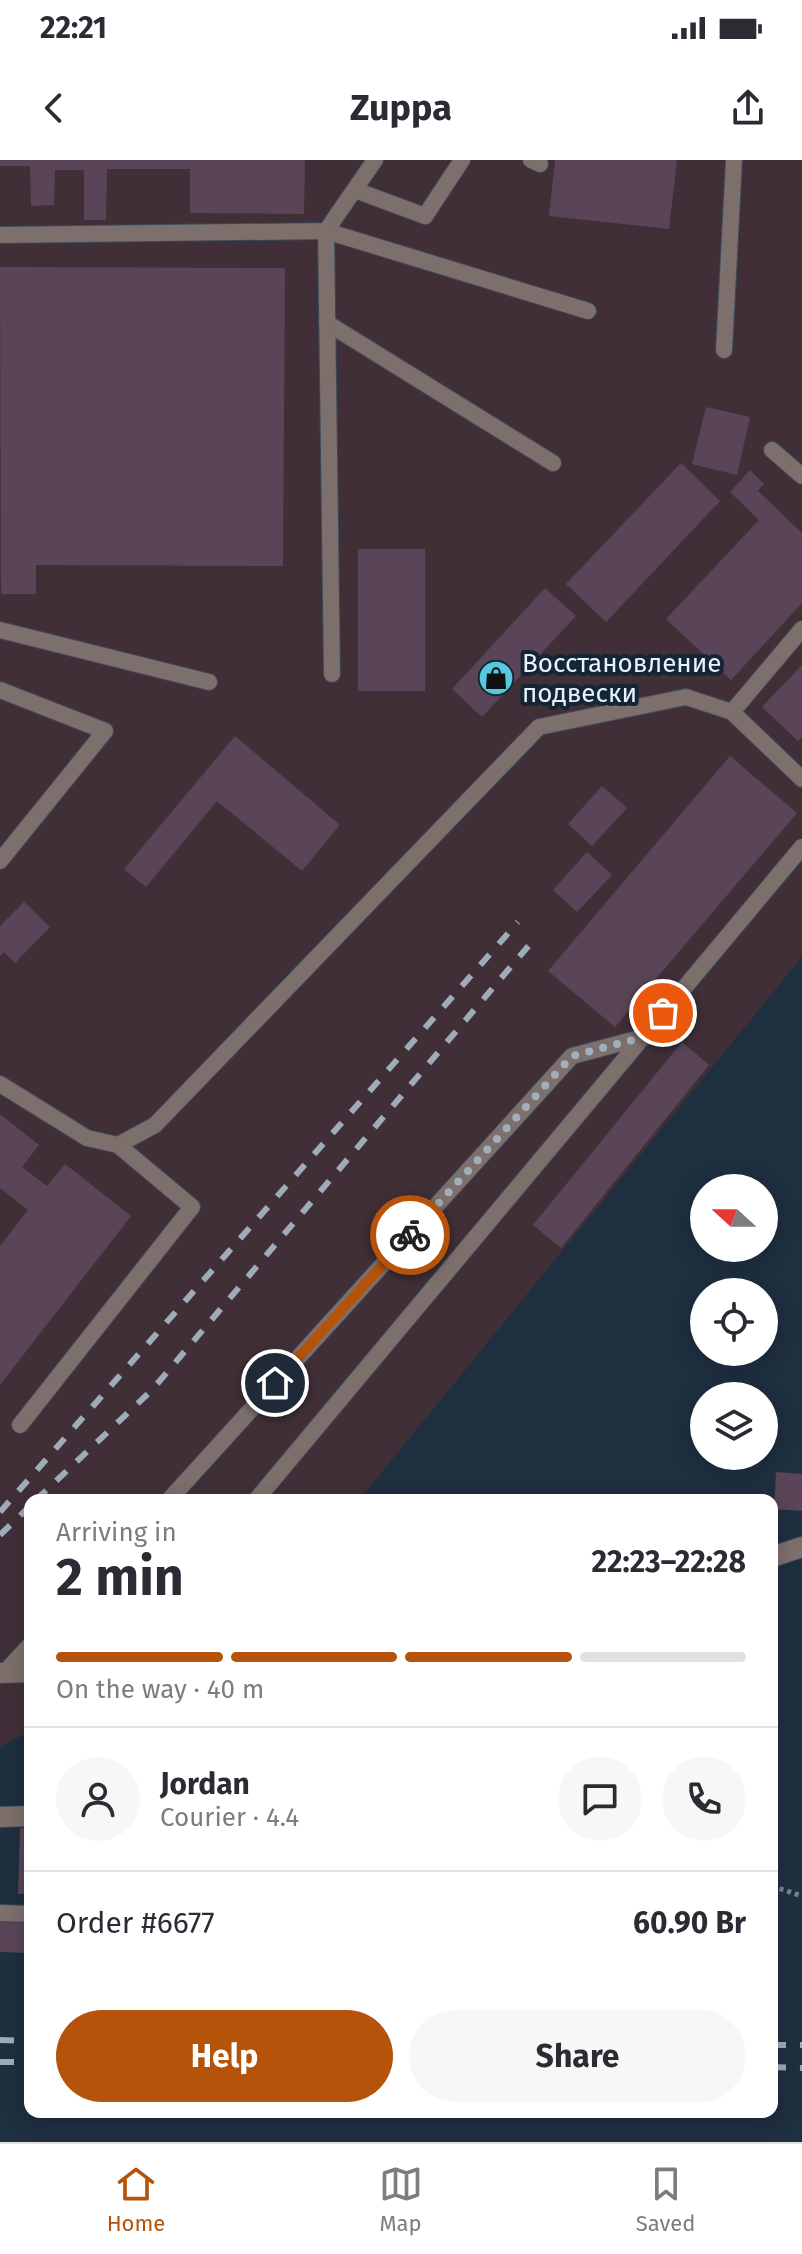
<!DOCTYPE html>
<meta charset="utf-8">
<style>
body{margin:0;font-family:"Fira Sans",sans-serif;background:#f7f7f7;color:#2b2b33;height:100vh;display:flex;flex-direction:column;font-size:30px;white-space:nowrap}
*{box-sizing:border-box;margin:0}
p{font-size:26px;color:#7c7c81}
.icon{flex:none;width:44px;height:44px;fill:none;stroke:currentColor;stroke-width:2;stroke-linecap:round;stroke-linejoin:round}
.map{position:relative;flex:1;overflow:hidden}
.panel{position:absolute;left:24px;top:1334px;width:754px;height:624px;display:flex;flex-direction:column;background:#fff;border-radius:16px;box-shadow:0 4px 20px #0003}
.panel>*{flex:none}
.needle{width:52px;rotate:291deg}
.fabs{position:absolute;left:690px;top:1014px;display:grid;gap:16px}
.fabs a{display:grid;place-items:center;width:88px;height:88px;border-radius:50%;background:#fff;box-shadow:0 4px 20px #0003;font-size:40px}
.pin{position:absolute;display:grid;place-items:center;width:68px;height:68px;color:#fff;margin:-34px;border:4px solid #fff;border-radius:50%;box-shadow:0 2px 8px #0007}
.courier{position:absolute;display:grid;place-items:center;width:80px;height:80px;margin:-40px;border:6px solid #b45309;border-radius:50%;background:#fff;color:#222;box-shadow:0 2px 10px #0007}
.headline em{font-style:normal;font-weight:700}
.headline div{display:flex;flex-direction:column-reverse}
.headline{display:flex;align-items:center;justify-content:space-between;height:136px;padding:0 32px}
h1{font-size:52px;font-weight:700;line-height:60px}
.bar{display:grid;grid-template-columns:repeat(4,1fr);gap:12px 8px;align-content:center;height:96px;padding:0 32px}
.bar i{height:10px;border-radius:6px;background:#e1e1e2}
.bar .active{background:#b45309}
.bar p{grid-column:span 4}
.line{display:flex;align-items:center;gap:20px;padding:0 32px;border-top:2px solid #e1e1e2}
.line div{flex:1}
.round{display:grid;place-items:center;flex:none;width:84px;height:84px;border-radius:42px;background:#f7f7f7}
.cta{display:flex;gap:16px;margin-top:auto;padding:16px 32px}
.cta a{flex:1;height:92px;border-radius:48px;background:#b45309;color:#fff;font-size:32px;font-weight:700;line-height:92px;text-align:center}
.cta a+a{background:#f7f7f7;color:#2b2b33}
.status{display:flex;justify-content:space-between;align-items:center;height:56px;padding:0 40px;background:#fff;direction:ltr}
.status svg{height:22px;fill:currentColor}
header{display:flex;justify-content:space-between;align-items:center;height:104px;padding:0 32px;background:#fff;font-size:36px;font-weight:700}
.tab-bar{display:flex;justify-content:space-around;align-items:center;height:112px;border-top:2px solid #e1e1e2;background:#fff;font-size:22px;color:#7c7c81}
.tab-bar a{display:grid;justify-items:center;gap:4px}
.tab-bar .active{color:#b45309}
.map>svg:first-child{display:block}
.industrial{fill:#412f38}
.building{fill:#594557}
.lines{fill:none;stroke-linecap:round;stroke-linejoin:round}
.service-casing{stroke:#3a4a5a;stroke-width:18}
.minor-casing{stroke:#3a4a5a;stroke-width:22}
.path{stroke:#768493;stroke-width:5;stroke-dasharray:4 4;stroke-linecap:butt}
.service{stroke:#7d6f6c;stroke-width:16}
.minor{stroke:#7d6f6c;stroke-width:20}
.rail{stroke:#9eabb8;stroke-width:6;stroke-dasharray:14 14;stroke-linecap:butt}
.done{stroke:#a1aebb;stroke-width:8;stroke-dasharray:0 14.4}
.route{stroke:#b45309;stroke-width:10}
.labels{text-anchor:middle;stroke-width:8;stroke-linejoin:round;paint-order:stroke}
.poi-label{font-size:26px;fill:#e7f2fd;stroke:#142536;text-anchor:start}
</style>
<div class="status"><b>22:21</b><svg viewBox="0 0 49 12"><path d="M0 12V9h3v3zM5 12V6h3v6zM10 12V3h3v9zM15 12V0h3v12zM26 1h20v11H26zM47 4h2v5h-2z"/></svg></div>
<header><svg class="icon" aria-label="back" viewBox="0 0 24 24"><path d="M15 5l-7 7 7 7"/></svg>Zuppa<svg class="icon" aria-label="share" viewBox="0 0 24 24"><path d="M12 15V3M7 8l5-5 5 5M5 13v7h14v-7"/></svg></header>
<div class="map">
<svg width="802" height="1982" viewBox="0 0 802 1982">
<rect width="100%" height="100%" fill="#1e2f40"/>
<polygon class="industrial" points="0,0 802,0 802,797 359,1340 30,1340 30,1571 0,1587"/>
<g class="building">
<polygon points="0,0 305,0 304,54 190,53 190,9 107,9 106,60 84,60 84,10 55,10 54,45 31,46 30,6 0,6"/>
<polygon points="555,0 677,0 669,69 549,56"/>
<polygon points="0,107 285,108 283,406 36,405 36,434 1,434"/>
<polygon points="706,247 750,257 737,315 692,304"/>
<polygon points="681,303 720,341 606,462 566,424"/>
<polygon points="750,310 764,324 758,331 802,373 802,443 731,520 666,459 759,360 730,332"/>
<rect x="358" y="389" width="67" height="142"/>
<polygon points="545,428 576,456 482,557 452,529"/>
<polygon points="802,505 802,577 798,581 762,547"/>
<polygon points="235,576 340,665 302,711 217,641 146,727 124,709"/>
<polygon points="730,596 797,653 615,867 548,811"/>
<polygon points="602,626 627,648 592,686 568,664"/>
<polygon points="587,692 612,715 577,752 553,730"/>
<polygon points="24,742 50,767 15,803 4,792 0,796 0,766"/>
<polygon points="682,882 709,905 561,1088 533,1065"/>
<polygon points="0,954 39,985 22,1007 47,1026 65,1004 131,1056 0,1225 0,1086 28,1050 0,1028"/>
<polygon points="776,1312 802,1314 802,1351 774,1349"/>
<polygon points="20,1668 30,1669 30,1734 18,1734"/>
<polygon points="0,1761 30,1762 30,1793 0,1792"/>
</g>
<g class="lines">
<defs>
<g id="service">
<polyline points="531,0 540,4"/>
<polyline points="355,30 425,56 462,0"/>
<polyline points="0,75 326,71 375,0"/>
<polyline points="327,163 553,303"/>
<polyline points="724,190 734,0"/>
<polyline points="772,290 802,316"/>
<polyline points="0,470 209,522"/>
<polyline points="332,514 326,71 588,151"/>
<polyline points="0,530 105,571 0,701"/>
<polyline points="732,552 802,469"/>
<polyline points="0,924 87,978 118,985 155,965 539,567 686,537 732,552 802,619"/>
<polyline points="20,1265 192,1047 118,985"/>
<polyline points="169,1340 572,896 644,877"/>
<polyline points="256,1340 802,687"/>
<polyline points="5,1512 30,1485"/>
<polyline points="0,1753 30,1754"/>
</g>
<g id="minor">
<polyline points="772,1397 802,1387"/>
<polyline points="0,1513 30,1512"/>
<polyline points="0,1657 30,1656"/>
</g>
</defs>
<use href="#service" class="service-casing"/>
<use href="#minor" class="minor-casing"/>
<polyline class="path" points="772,1726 802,1736"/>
<use href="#service" class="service"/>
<use href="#minor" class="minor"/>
<g class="rail">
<polyline points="36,1340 152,1230 536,777"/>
<polyline points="0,1352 518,762"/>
<polyline points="0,1375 30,1346"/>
<polyline points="0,1880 30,1881"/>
<polyline points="772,1885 802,1885"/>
<polyline points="0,1902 30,1902"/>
<polyline points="772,1907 802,1908"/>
</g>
</g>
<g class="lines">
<polyline class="done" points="410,1075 572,896 644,877 663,853"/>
<polyline class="route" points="275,1223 410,1075"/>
</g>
<defs>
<symbol id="shop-disc" viewBox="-11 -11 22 22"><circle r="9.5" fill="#56c9e1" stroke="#142536"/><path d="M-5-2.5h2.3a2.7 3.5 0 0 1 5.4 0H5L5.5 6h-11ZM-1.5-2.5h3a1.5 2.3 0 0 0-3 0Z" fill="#111"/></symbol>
</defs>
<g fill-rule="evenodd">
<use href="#shop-disc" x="476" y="498" width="40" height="40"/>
</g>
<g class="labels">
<g class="poi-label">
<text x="522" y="512">Восстановление<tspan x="522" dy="30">подвески</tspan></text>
</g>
</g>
</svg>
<div class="fabs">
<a><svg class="needle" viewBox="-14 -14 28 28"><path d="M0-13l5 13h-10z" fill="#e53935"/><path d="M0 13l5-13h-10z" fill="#7c7c81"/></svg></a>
<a><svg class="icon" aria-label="locate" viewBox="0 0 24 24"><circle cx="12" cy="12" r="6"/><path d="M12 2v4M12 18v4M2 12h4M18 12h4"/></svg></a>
<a><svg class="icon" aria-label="layers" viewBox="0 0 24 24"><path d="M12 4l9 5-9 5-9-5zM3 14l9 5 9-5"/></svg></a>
</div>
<div class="pin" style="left:663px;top:853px;background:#ea580c"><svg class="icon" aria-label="bag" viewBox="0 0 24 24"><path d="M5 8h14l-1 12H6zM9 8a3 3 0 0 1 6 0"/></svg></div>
<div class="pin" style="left:275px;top:1223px;background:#1f2937"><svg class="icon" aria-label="home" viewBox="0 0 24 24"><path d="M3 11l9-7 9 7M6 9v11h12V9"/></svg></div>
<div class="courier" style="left:410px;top:1075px"><svg class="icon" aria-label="bike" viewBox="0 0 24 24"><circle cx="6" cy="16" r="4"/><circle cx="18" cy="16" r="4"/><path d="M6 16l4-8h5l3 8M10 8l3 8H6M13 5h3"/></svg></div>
<section class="panel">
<div class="headline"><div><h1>2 min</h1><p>Arriving in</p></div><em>22:23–22:28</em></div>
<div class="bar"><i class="active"></i><i class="active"></i><i class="active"></i><i></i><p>On the way · 40 m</p></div>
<div class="line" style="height:144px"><a class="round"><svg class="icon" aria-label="person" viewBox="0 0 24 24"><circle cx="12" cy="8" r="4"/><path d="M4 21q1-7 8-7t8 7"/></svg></a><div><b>Jordan</b><p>Courier · 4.4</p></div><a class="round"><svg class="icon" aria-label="chat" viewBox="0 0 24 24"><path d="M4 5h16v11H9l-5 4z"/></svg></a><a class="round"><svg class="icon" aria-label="phone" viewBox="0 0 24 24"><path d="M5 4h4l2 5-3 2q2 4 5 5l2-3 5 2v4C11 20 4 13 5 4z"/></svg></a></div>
<div class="line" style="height:104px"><div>Order #6677</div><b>60.90 Br</b></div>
<div class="cta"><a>Help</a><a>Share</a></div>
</section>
</div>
<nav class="tab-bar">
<a class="active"><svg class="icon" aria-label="home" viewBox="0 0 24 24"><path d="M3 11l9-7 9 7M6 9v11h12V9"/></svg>Home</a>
<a><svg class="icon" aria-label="map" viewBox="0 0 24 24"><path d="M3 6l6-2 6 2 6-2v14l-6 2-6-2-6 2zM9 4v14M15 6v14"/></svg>Map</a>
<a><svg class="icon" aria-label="saved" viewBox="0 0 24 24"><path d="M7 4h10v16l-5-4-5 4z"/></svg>Saved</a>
</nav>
